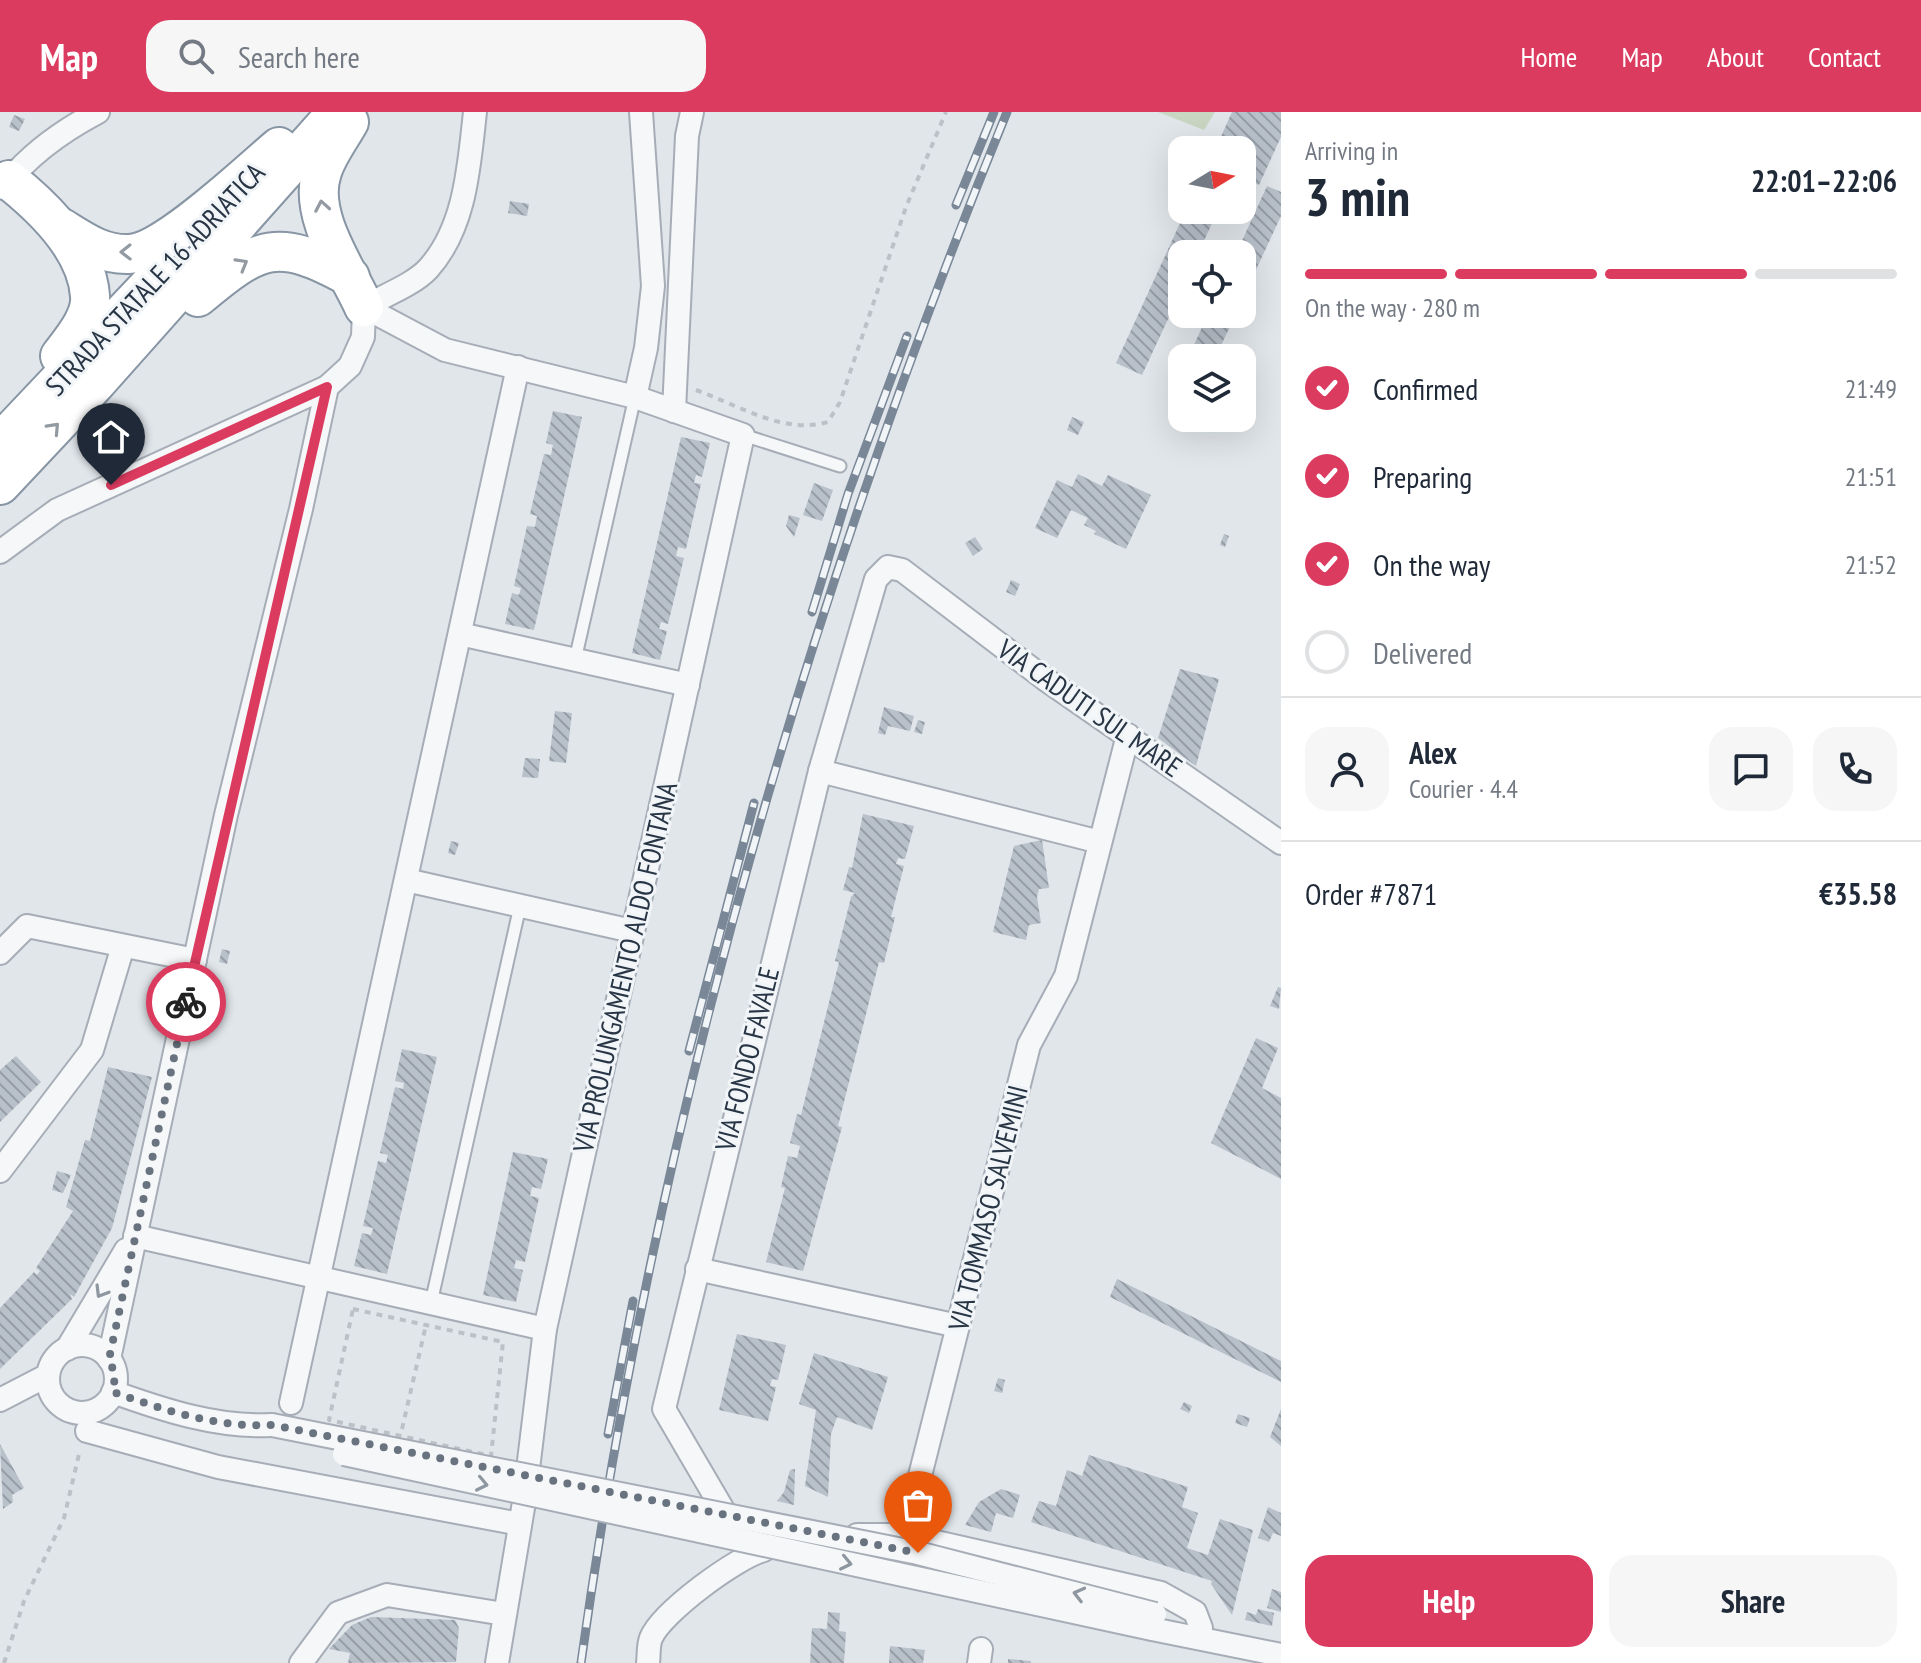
<!DOCTYPE html>
<meta charset="utf-8">
<style>
body{margin:0;font-family:"PT Sans Narrow",sans-serif;background:#f6f6f7;color:#1f2937;height:100vh;display:flex;flex-direction:column;font-size:30px;white-space:nowrap}
*{box-sizing:border-box;margin:0}
p{font-size:26px;color:#747a83}
.icon{flex:none;width:44px;height:44px;fill:none;stroke:currentColor;stroke-width:2;stroke-linecap:round;stroke-linejoin:round}
.map{position:relative;flex:1;overflow:hidden}
.panel{display:flex;flex-direction:column;background:#fff;width:640px}
.panel>*{flex:none}
.needle{width:52px;rotate:80deg}
.tools{position:absolute;left:1168px;top:24px;display:grid;gap:16px}
.tools a{display:grid;place-items:center;width:88px;height:88px;border-radius:16px;background:#fff;box-shadow:0 8px 32px #0002;font-size:40px}
.pin{position:absolute;display:grid;place-items:center;width:68px;height:68px;color:#fff;margin:-82px -34px;border-radius:50% 50% 50% 0;rotate:-45deg;box-shadow:0 0 8px #0007}
.pin .icon{rotate:45deg}
.courier{position:absolute;display:grid;place-items:center;width:80px;height:80px;margin:-40px;border:6px solid #dc3b60;border-radius:50%;background:#fff;color:#222;box-shadow:0 2px 10px #0007}
.head em{font-style:normal;font-weight:600}
.head div{display:flex;flex-direction:column-reverse}
.head{display:flex;align-items:center;justify-content:space-between;height:136px;padding:0 24px}
h1{font-size:52px;font-weight:600;line-height:60px}
.bar{display:grid;grid-template-columns:repeat(4,1fr);gap:12px 8px;align-content:center;height:96px;padding:0 24px}
.bar i{height:10px;border-radius:6px;background:#e0e1e3}
.bar .selected{background:#dc3b60}
.bar p{grid-column:span 4}
.line{display:flex;align-items:center;gap:20px;padding:0 24px;border-top:2px solid #e0e1e3}
.line div{flex:1}
.round{display:grid;place-items:center;flex:none;width:84px;height:84px;border-radius:24px;background:#f6f6f7}
ol{padding:0 24px;list-style:none}
li{display:flex;align-items:center;gap:24px;height:88px}
li p{margin-inline-start:auto}
li .icon{padding:8px;border-radius:50%;background:#dc3b60;color:#fff;stroke-width:4}
li:last-child{color:#747a83}
li i{width:44px;height:44px;border:4px solid #e0e1e3;border-radius:50%}
.primary-button{display:flex;gap:16px;margin-top:auto;padding:16px 24px}
.primary-button a{flex:1;height:92px;border-radius:24px;background:#dc3b60;color:#fff;font-size:32px;font-weight:600;line-height:92px;text-align:center}
.primary-button a+a{background:#f6f6f7;color:#1f2937}
header{display:flex;align-items:center;gap:48px;box-sizing:border-box;height:112px;padding:0 40px;background:#dc3b60;color:#fff}
header strong{font-size:38px}
nav{display:flex;gap:44px;margin-inline-start:auto;font-size:28px}
.search{width:560px;height:72px;background:#f6f6f7;display:flex;align-items:center;gap:20px;box-sizing:border-box;padding:0 28px;border-radius:24px;color:#747a83;font-size:30px}
main{display:flex;flex:1;min-height:0}
.map>svg:first-child{display:block}
.park{fill:#c9d6c2}
.building{fill:url(#building-back-hatch)}
.lines{fill:none;stroke-linecap:round;stroke-linejoin:round}
.service-casing{stroke:#a6adb6;stroke-width:15}
.minor-casing{stroke:#a6adb6;stroke-width:26}
.trunk-casing{stroke:#8795a4;stroke-width:42}
.path{stroke:#bcc1c7;stroke-width:4;stroke-dasharray:6 6;stroke-linecap:butt}
.service{stroke:#f5f7f9;stroke-width:11}
.minor{stroke:#f5f7f9;stroke-width:22}
.trunk{stroke:#fff;stroke-width:38}
.rail-casing{stroke:#798797;stroke-width:9}
.rail{stroke:#f1f5f8;stroke-width:6;stroke-dasharray:18;stroke-linecap:butt}
.minor-bridge-casing{stroke:#a6adb6;stroke-width:26;stroke-linecap:butt}
.minor-bridge{stroke:#f5f7f9;stroke-width:22}
.oneway{stroke:#949aa2}
.oneway2{stroke:#8e969f}
.done{stroke:#69737f;stroke-width:8;stroke-dasharray:0 14.4}
.route{stroke:#dc3b60;stroke-width:10}
.labels{text-anchor:middle;stroke-width:6;stroke-linejoin:round;paint-order:stroke}
.street-label{font-size:28px;fill:#283545;stroke:#f1f5f8}
</style>
<header>
<strong>Map</strong>
<div class="search"><svg class="icon" aria-label="search" viewBox="0 0 24 24"><circle cx="10" cy="10" r="6"/><path d="M15 15l6 6"/></svg>Search here</div>
<nav><a>Home</a><a>Map</a><a>About</a><a>Contact</a></nav>
</header>
<main>
<div class="map">
<svg width="1281" height="1551" viewBox="0 0 1281 1551">
<defs>
<pattern id="building-back-hatch" width="6" height="6" patternUnits="userSpaceOnUse" patternTransform="scale(2)"><rect width="6" height="6" fill="#b8c0ca"/><path d="M-1 5l2 2M0 0l6 6M5-1l2 2" fill="none" stroke="#969da6"/></pattern>
</defs>
<rect width="100%" height="100%" fill="#e1e6eb"/>
<polygon class="park" points="1158,0 1215,0 1204,18"/>
<g class="building">
<polygon points="1232,0 1281,0 1281,25 1259,73 1242,66 1242,38 1215,38"/>
<polygon points="14,3 25,7 19,19 9,15"/>
<polygon points="1267,74 1281,80 1281,104 1242,188 1242,142 1236,142"/>
<polygon points="510,89 529,92 527,104 508,101"/>
<polygon points="1186,98 1218,98 1198,142 1182,142 1182,177 1142,263 1116,251"/>
<polygon points="1208,202 1236,202 1215,246 1188,246"/>
<polygon points="1182,258 1182,290 1170,284"/>
<polygon points="553,299 582,305 534,518 505,512 512,481 519,483 521,476 514,474 527,414 535,415 537,404 530,402 544,342 551,343 553,333 546,331"/>
<polygon points="1072,305 1084,310 1078,323 1067,318"/>
<polygon points="681,325 710,331 702,365 696,363 694,371 701,372 686,437 678,435 676,444 684,446 668,512 661,510 659,517 667,519 660,548 632,541"/>
<polygon points="1078,362 1102,374 1108,363 1151,383 1126,437 1094,422 1096,419 1084,413 1088,406 1071,398 1057,426 1035,416 1057,368 1072,375"/>
<polygon points="814,371 833,378 822,409 803,403"/>
<polygon points="789,403 800,406 794,425 786,414"/>
<polygon points="1224,422 1229,424 1225,435 1220,433"/>
<polygon points="975,425 983,437 973,444 965,431"/>
<polygon points="1011,468 1020,472 1015,484 1006,480"/>
<polygon points="1180,557 1219,567 1196,654 1158,626"/>
<polygon points="884,595 914,604 910,619 888,614 885,623 878,621"/>
<polygon points="555,599 572,601 566,651 549,649"/>
<polygon points="918,608 925,610 922,622 914,620"/>
<polygon points="525,646 540,647 538,666 522,665"/>
<polygon points="863,702 914,714 905,747 898,746 896,752 904,754 891,805 895,805 884,851 879,850 838,1014 842,1015 803,1159 766,1150 785,1076 781,1075 788,1044 797,1046 800,1034 790,1031 797,1002 801,1003 839,850 835,849 851,785 855,781 843,778 849,755 852,756"/>
<polygon points="1042,728 1049,776 1039,777 1037,785 1041,811 1029,813 1026,828 993,820 1014,734"/>
<polygon points="451,729 459,731 455,743 448,741"/>
<polygon points="222,837 230,839 227,852 219,850"/>
<polygon points="1278,875 1281,876 1279,897 1270,894"/>
<polygon points="1256,926 1278,936 1262,976 1281,986 1281,1067 1211,1031"/>
<polygon points="402,937 437,945 387,1162 354,1154 362,1121 371,1123 373,1116 363,1114 378,1049 386,1051 388,1043 380,1041 395,975 403,977 404,971 395,969"/>
<polygon points="16,944 41,970 0,1010 0,958"/>
<polygon points="108,955 152,965 112,1116 74,1185 70,1182 72,1187 0,1257 0,1196 34,1160 37,1163 40,1159 36,1156 73,1099 66,1095 85,1028 90,1029"/>
<polygon points="513,1040 548,1047 541,1077 532,1075 530,1084 539,1086 525,1150 516,1148 514,1156 523,1158 516,1190 483,1183"/>
<polygon points="57,1059 71,1063 63,1081 52,1078"/>
<polygon points="1117,1167 1281,1249 1281,1270 1110,1185"/>
<polygon points="737,1222 786,1233 778,1268 772,1267 770,1274 776,1275 768,1309 719,1298"/>
<polygon points="814,1241 888,1265 872,1318 837,1305 831,1322 828,1385 805,1374 816,1298 799,1292"/>
<polygon points="998,1266 1005,1268 1002,1281 994,1279"/>
<polygon points="1184,1290 1192,1294 1189,1301 1180,1297"/>
<polygon points="1281,1297 1281,1334 1270,1325"/>
<polygon points="1238,1302 1250,1306 1247,1315 1235,1311"/>
<polygon points="0,1332 24,1376 12,1383 13,1390 3,1397"/>
<polygon points="1089,1343 1188,1375 1182,1395 1198,1401 1187,1436 1208,1443 1220,1407 1253,1418 1232,1503 1211,1472 1212,1469 1031,1410 1039,1389 1056,1394 1067,1358 1082,1364"/>
<polygon points="795,1357 794,1393 777,1389 784,1380 790,1358"/>
<polygon points="1001,1377 1020,1383 1013,1406 996,1401 991,1420 965,1413 979,1390"/>
<polygon points="1268,1395 1281,1401 1281,1424 1273,1421 1269,1430 1258,1426"/>
<polygon points="1272,1477 1281,1480 1281,1500 1267,1496"/>
<polygon points="1258,1497 1274,1501 1272,1514 1245,1508 1247,1500 1256,1503"/>
<polygon points="828,1500 840,1501 839,1519 846,1520 844,1551 810,1551 812,1516 827,1517"/>
<polygon points="371,1505 455,1508 459,1516 456,1550 348,1551 350,1541 329,1537 352,1513"/>
<polygon points="890,1534 925,1538 923,1551 889,1551"/>
<polygon points="1008,1547 1031,1549 1031,1551 1008,1551"/>
</g>
<g class="lines">
<defs>
<g id="service">
<polyline points="743,323 840,354"/>
<polyline points="575,548 635,285"/>
<polyline points="431,1191 520,794"/>
</g>
<g id="minor">
<path d="M3 76C28 43 62 19 98 0"/>
<polyline points="364,195 445,238 635,285 743,323 545,1217 524,1390 497,1551"/>
<path d="M364 195C383 184 413 173 428 157 466 115 469 53 475 0"/>
<polyline points="635,285 646,236 653,174 641,0"/>
<polyline points="674,299 687,24 692,0"/>
<polyline points="0,440 57,398 327,275"/>
<polyline points="460,522 688,573"/>
<polyline points="820,659 1100,730"/>
<polyline points="406,768 632,819"/>
<polyline points="0,841 27,814 195,848"/>
<polyline points="0,1059 92,938 123,834"/>
<polyline points="135,1124 545,1217"/>
<polyline points="697,1157 958,1214"/>
<circle cx="82" cy="1267" r="34"/>
<polyline points="67,1237 126,1138"/>
<polyline points="109,1247 226,703 301,397 327,275 350,254 363,225 364,195"/>
<path d="M113 1280C163 1298 218 1316 272 1313"/>
<polyline points="0,1288 48,1263"/>
<polyline points="291,1291 518,255"/>
<polyline points="87,1319 218,1355 520,1412"/>
<polyline points="857,1423 905,1423 1029,933 1066,864 1128,623"/>
<polyline points="905,1423 1161,1481 1195,1500 1201,1516"/>
<polyline points="749,1442 664,1297 820,659 876,467 888,455 902,458 1045,567 1281,731"/>
<polyline points="1152,1517 1281,1543"/>
<polyline points="301,1551 338,1501 387,1483 504,1502"/>
<path d="M648 1551C649 1544 648 1533 651 1526 662 1500 737 1445 764 1438"/>
<polyline points="979,1551 981,1537"/>
</g>
<g id="trunk">
<path d="M349 10C340 26 327 43 322 60 307 103 347 157 364 195"/>
<path d="M9 68C43 95 87 137 90 184 92 205 72 228 60 244"/>
<path d="M62 116C83 129 102 143 129 142 165 141 249 60 279 35"/>
<path d="M198 185C260 133 277 125 350 165"/>
<polyline points="0,331 157,165"/>
<polyline points="0,373 95,272 337,0"/>
</g>
</defs>
<use href="#service" class="service-casing"/>
<use href="#minor" class="minor-casing"/>
<use href="#trunk" class="trunk-casing"/>
<g class="path">
<path d="M696 278C738 293 784 323 828 310L840 290 906 95 946 0"/>
<polygon points="353,1197 503,1230 491,1344 329,1308"/>
<polyline points="402,1317 426,1213"/>
<polyline points="4,1551 24,1489 64,1406 80,1338"/>
</g>
<use href="#service" class="service"/>
<use href="#minor" class="minor"/>
<use href="#trunk" class="trunk"/>
<defs>
<g id="rail">
<polyline points="956,93 994,0"/>
<polyline points="812,500 848,382 907,224"/>
<polyline points="689,939 754,691"/>
<polyline points="608,1322 633,1189"/>
<path d="M581 1551C655 1019 804 497 1007 0"/>
</g>
</defs>
<use href="#rail" class="rail-casing"/>
<use href="#rail" class="rail"/>
<defs>
<g id="minor-bridge">
<polyline points="272,1313 918,1441 1155,1502"/>
<polyline points="344,1342 1152,1517"/>
</g>
</defs>
<use href="#minor-bridge" class="minor-bridge-casing"/>
<use href="#minor-bridge" class="minor-bridge"/>
</g>
<defs><path id="oneway-chevron" d="M-2-3.5L2.5 0L-2 3.5" fill="none" stroke-width="1.6" stroke-linecap="round" stroke-linejoin="round" transform="scale(2)"/></defs>
<g class="oneway">
<use href="#oneway-chevron" transform="translate(322 94) rotate(-100)"/>
<use href="#oneway-chevron" transform="translate(126 140) rotate(179)"/>
<use href="#oneway-chevron" transform="translate(242 152) rotate(-30)"/>
<use href="#oneway-chevron" transform="translate(54 316) rotate(-47)"/>
</g>
<g class="oneway2">
<use href="#oneway-chevron" transform="translate(101 1180) rotate(121)"/>
<use href="#oneway-chevron" transform="translate(482 1372) rotate(12)"/>
<use href="#oneway-chevron" transform="translate(846 1451) rotate(12)"/>
<use href="#oneway-chevron" transform="translate(1079 1482) rotate(-166)"/>
</g>
<g class="lines">
<path class="done" d="M186 890 109 1247 115 1263 113 1280C164 1298 217 1316 272 1313L918 1441"/>
<polyline class="route" points="111,373 327,275 186,890"/>
</g>
<g class="labels">
<g class="street-label">
<text transform="translate(155 167) rotate(-47)" y="10">STRADA STATALE 16 ADRIATICA</text>
<text transform="translate(1090 596) rotate(35)" y="10">VIA CADUTI SUL MARE</text>
<text transform="translate(625 855) rotate(-77)" y="10">VIA PROLUNGAMENTO ALDO FONTANA</text>
<text transform="translate(747 947) rotate(-76)" y="10">VIA FONDO FAVALE</text>
<text transform="translate(988 1096) rotate(-76)" y="10">VIA TOMMASO SALVEMINI</text>
</g>
</g>
</svg>
<div class="tools">
<a><svg class="needle" viewBox="-14 -14 28 28"><path d="M0-13l5 13h-10z" fill="#e53935"/><path d="M0 13l5-13h-10z" fill="#747a83"/></svg></a>
<a><svg class="icon" aria-label="locate" viewBox="0 0 24 24"><circle cx="12" cy="12" r="6"/><path d="M12 2v4M12 18v4M2 12h4M18 12h4"/></svg></a>
<a><svg class="icon" aria-label="layers" viewBox="0 0 24 24"><path d="M12 4l9 5-9 5-9-5zM3 14l9 5 9-5"/></svg></a>
</div>
<div class="pin" style="left:918px;top:1441px;background:#ea580c"><svg class="icon" aria-label="bag" viewBox="0 0 24 24"><path d="M5 8h14l-1 12H6zM9 8a3 3 0 0 1 6 0"/></svg></div>
<div class="pin" style="left:111px;top:373px;background:#1f2937"><svg class="icon" aria-label="home" viewBox="0 0 24 24"><path d="M3 11l9-7 9 7M6 9v11h12V9"/></svg></div>
<div class="courier" style="left:186px;top:890px"><svg class="icon" aria-label="bike" viewBox="0 0 24 24"><circle cx="6" cy="16" r="4"/><circle cx="18" cy="16" r="4"/><path d="M6 16l4-8h5l3 8M10 8l3 8H6M13 5h3"/></svg></div>
</div>
<section class="panel">
<div class="head"><div><h1>3 min</h1><p>Arriving in</p></div><em>22:01–22:06</em></div>
<div class="bar"><i class="selected"></i><i class="selected"></i><i class="selected"></i><i></i><p>On the way · 280 m</p></div>
<ol>
<li><svg class="icon" aria-label="check" viewBox="0 0 24 24"><path d="M5 12l5 5 9-10"/></svg>Confirmed<p>21:49</p></li>
<li><svg class="icon" aria-label="check" viewBox="0 0 24 24"><path d="M5 12l5 5 9-10"/></svg>Preparing<p>21:51</p></li>
<li><svg class="icon" aria-label="check" viewBox="0 0 24 24"><path d="M5 12l5 5 9-10"/></svg>On the way<p>21:52</p></li>
<li><i></i>Delivered</li>
</ol>
<div class="line" style="height:144px"><a class="round"><svg class="icon" aria-label="person" viewBox="0 0 24 24"><circle cx="12" cy="8" r="4"/><path d="M4 21q1-7 8-7t8 7"/></svg></a><div><b>Alex</b><p>Courier · 4.4</p></div><a class="round"><svg class="icon" aria-label="chat" viewBox="0 0 24 24"><path d="M4 5h16v11H9l-5 4z"/></svg></a><a class="round"><svg class="icon" aria-label="phone" viewBox="0 0 24 24"><path d="M5 4h4l2 5-3 2q2 4 5 5l2-3 5 2v4C11 20 4 13 5 4z"/></svg></a></div>
<div class="line" style="height:104px"><div>Order #7871</div><b>€35.58</b></div>
<div class="primary-button"><a>Help</a><a>Share</a></div>
</section>
</main>
